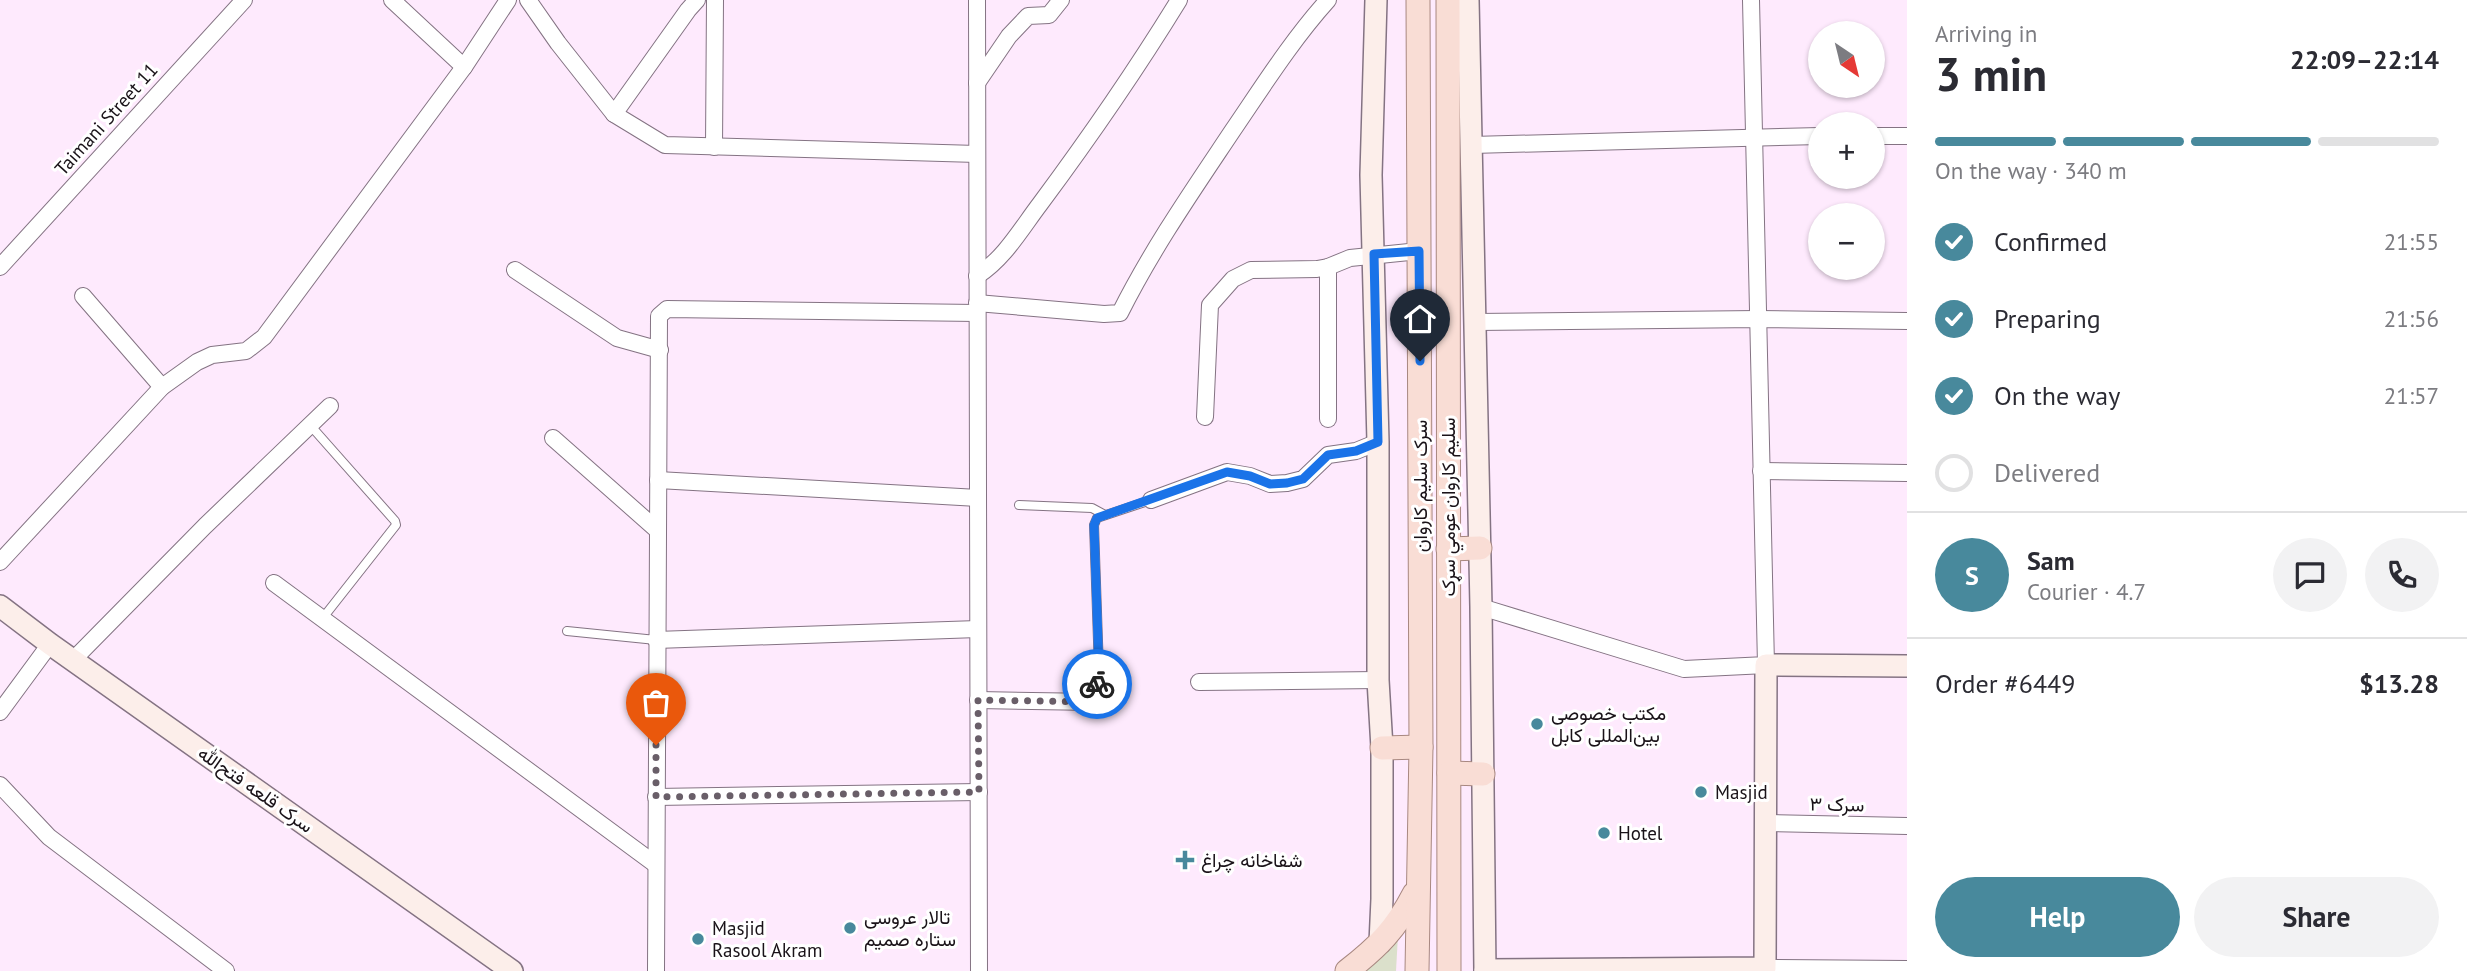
<!DOCTYPE html>
<meta charset="utf-8">
<style>
body{margin:0;font-family:"PT Sans",Vazirmatn,sans-serif;background:#f2f2f3;color:#2b2b33;height:100vh;display:flex;flex-direction:column;font-size:26px;white-space:nowrap}
*{box-sizing:border-box;margin:0}
p{font-size:23px;color:#7c7c81}
.icon{flex:none;width:38px;height:38px;fill:none;stroke:currentColor;stroke-width:2;stroke-linecap:round;stroke-linejoin:round}
.map{position:relative;flex:1;overflow:hidden}
.side{display:flex;flex-direction:column;background:#fff;width:560px}
.side>*{flex:none}
.needle{width:46px;rotate:145deg}
.buttons{position:absolute;left:1808px;top:21px;display:grid;gap:14px}
.buttons a{display:grid;place-items:center;width:77px;height:77px;border-radius:50%;background:#fff;box-shadow:0 2px 5px #0004;font-size:35px}
.pin{position:absolute;display:grid;place-items:center;width:60px;height:60px;color:#fff;margin:-72px -30px;border-radius:50% 50% 50% 0;rotate:-45deg;box-shadow:0 0 7px #0007}
.pin .icon{rotate:45deg}
.courier{position:absolute;display:grid;place-items:center;width:70px;height:70px;margin:-35px;border:5px solid #1a73e8;border-radius:50%;background:#fff;color:#222;box-shadow:0 2px 9px #0007}
.head em{font-style:normal;font-weight:700}
.head div{display:flex;flex-direction:column-reverse}
.head{display:flex;align-items:center;justify-content:space-between;height:119px;padding:0 28px}
h1{font-size:46px;font-weight:700;line-height:52px}
.bar{display:grid;grid-template-columns:repeat(4,1fr);gap:10px 7px;align-content:center;height:84px;padding:0 28px}
.bar i{height:9px;border-radius:5px;background:#e1e1e2}
.bar .on{background:#48899c}
.bar p{grid-column:span 4}
.line{display:flex;align-items:center;gap:18px;padding:0 28px;border-top:2px solid #e1e1e2}
.line div{flex:1}
.round{display:grid;place-items:center;flex:none;width:74px;height:74px;border-radius:37px;background:#f2f2f3}
ol{padding:0 28px;list-style:none}
li{display:flex;align-items:center;gap:21px;height:77px}
li p{margin-inline-start:auto}
li .icon{padding:7px;border-radius:50%;background:#48899c;color:#fff;stroke-width:4}
li:last-child{color:#7c7c81}
li i{width:38px;height:38px;border:4px solid #e1e1e2;border-radius:50%}
.cta{display:flex;gap:14px;margin-top:auto;padding:14px 28px}
.cta a{flex:1;height:80px;border-radius:42px;background:#48899c;color:#fff;font-size:28px;font-weight:700;line-height:80px;text-align:center}
.cta a+a{background:#f2f2f3;color:#2b2b33}
main{display:flex;flex:1;min-height:0}
.map>svg:first-child{display:block}
.green{fill:#dbe0cb}
.lines{fill:none;stroke-linecap:round;stroke-linejoin:round}
.lane-casing{stroke:#847383;stroke-width:10}
.street-casing{stroke:#847383;stroke-width:18}
.secondary-casing{stroke:#847383;stroke-width:24}
.primary-casing{stroke:#a88881;stroke-width:25}
.lane{stroke:#fff;stroke-width:8}
.street{stroke:#fff;stroke-width:16}
.secondary{stroke:#fceeea;stroke-width:21}
.primary{stroke:#f9ddd5;stroke-width:23}
.done{stroke:#695e68;stroke-width:7;stroke-dasharray:0 12.6}
.route{stroke:#1a73e8;stroke-width:9}
.poi-dot{fill:#48899c;stroke:#fff;stroke-width:2.5}
.labels{text-anchor:middle;stroke-width:6;stroke-linejoin:round;paint-order:stroke}
.street-label{font-size:19px;fill:#191218;stroke:#fff}
.poi-label{font-size:19px;fill:#191218;stroke:#fff;text-anchor:start}
</style>
<main>
<div class="map">
<svg width="1907" height="971" viewBox="0 0 1907 971">
<rect width="100%" height="100%" fill="#feeafd"/>
<polygon class="green" points="1398,935 1396,971 1362,971"/>
<g class="lines">
<defs>
<g id="lane">
<polyline points="310,425 395,521 396,525 322,619"/>
<polyline points="1019,505 1092,508 1105,515"/>
<polyline points="567,631 656,640"/>
<polyline points="1099,670 1094,525 1097,518 1151,500"/>
</g>
<g id="street">
<polyline points="392,0 464,67"/>
<polyline points="528,0 558,43 614,114 665,145 977,154"/>
<polyline points="977,0 979,971"/>
<polyline points="977,83 1009,36 1028,16 1049,15 1061,0"/>
<polyline points="614,114 688,10 697,0"/>
<polyline points="1872,136 1907,136"/>
<polyline points="1472,145 1820,136"/>
<polyline points="714,147 715,0"/>
<polyline points="0,267 244,0"/>
<polyline points="515,270 617,338 660,350"/>
<path d="M977 276C1004 259 1021 229 1040 204 1089 138 1136 70 1179 0"/>
<polyline points="83,296 162,387"/>
<path d="M977 303 1104 314 1120 313C1152 249 1193 190 1233 130 1263 86 1292 40 1328 0"/>
<polyline points="1476,322 1758,319 1907,321"/>
<polyline points="1205,417 1210,305 1233,279 1251,270 1317,269 1328,267 1350,258 1419,251"/>
<polyline points="1328,419 1328,267"/>
<polyline points="553,438 656,529"/>
<polyline points="1761,471 1907,473"/>
<polyline points="658,480 978,498"/>
<polyline points="1151,500 1227,472 1250,476 1270,484 1287,483 1303,479 1328,455 1356,451 1378,442"/>
<polyline points="0,562 162,387 197,362 212,355 246,351 264,337 464,67 508,0"/>
<polyline points="274,583 655,864"/>
<polyline points="1481,607 1684,669 1766,665 1751,0"/>
<polyline points="656,640 978,629"/>
<polyline points="74,659 205,526 330,406"/>
<polyline points="1199,682 1378,680"/>
<polyline points="978,700 1095,702 1099,670"/>
<polyline points="0,712 50,644"/>
<polyline points="0,785 49,837 226,971"/>
<polyline points="656,797 979,792"/>
<polyline points="1767,823 1907,826"/>
<polyline points="656,971 659,316 667,309 977,313"/>
<polyline points="1765,971 1765,968 1907,969"/>
</g>
<g id="secondary">
<polyline points="1376,0 1371,175 1378,442 1378,680 1382,748 1382,899 1380,943"/>
<polyline points="1468,0 1481,607 1485,971"/>
<polyline points="0,606 50,644 512,971"/>
<polyline points="1485,970 1765,968 1766,665 1907,666"/>
</g>
<g id="primary">
<polyline points="1448,0 1449,971"/>
<polyline points="1448,549 1480,548"/>
<polyline points="1382,748 1421,747"/>
<polyline points="1449,773 1483,774"/>
<path d="M1347 971C1378 947 1396 929 1414 894"/>
<polyline points="1417,971 1421,747 1418,0"/>
</g>
</defs>
<use href="#lane" class="lane-casing"/>
<use href="#street" class="street-casing"/>
<use href="#secondary" class="secondary-casing"/>
<use href="#primary" class="primary-casing"/>
<use href="#lane" class="lane"/>
<use href="#street" class="street"/>
<use href="#secondary" class="secondary"/>
<use href="#primary" class="primary"/>
</g>
<g class="lines">
<polyline class="done" points="656,745 656,797 979,792 978,700 1095,702 1097,684"/>
<polyline class="route" points="1097,684 1099,670 1094,525 1097,518 1227,472 1250,476 1270,484 1287,483 1303,479 1328,455 1356,451 1378,442 1374,254 1419,251 1420,361"/>
</g>
<g class="poi-dot">
<circle cx="1537" cy="724" r="7"/>
<circle cx="1701" cy="792" r="7"/>
<circle cx="1604" cy="833" r="7"/>
<path d="M1181.5 849.5h7v7h7v7h-7v7h-7v-7h-7v-7h7z"/>
<circle cx="850" cy="928" r="7"/>
<circle cx="698" cy="939" r="7"/>
</g>
<g class="labels">
<g class="street-label">
<text transform="translate(106 119) rotate(-48)" y="7">Taimani Street 11</text>
<text transform="translate(1420 486) rotate(-90)" y="7">سرک سلیم کاروان</text>
<text transform="translate(1448 507) rotate(-90)" y="7">سلیم کاروان عومي سړک</text>
<text transform="translate(256 789) rotate(35)" y="7">سرک قلعه فتح‌الله</text>
<text transform="translate(1837 804) rotate(1)" y="7">سرک ۳</text>
</g>
<g class="poi-label">
<text x="1551" y="720">مکتب خصوصی<tspan x="1551" dy="22">بین‌المللی کابل</tspan></text>
<text x="1715" y="799">Masjid</text>
<text x="1618" y="840">Hotel</text>
<text x="1201" y="867">شفاخانه چراغ</text>
<text x="864" y="924">تالار عروسی<tspan x="864" dy="22">ستاره صمیم</tspan></text>
<text x="712" y="935">Masjid<tspan x="712" dy="22">Rasool Akram</tspan></text>
</g>
</g>
</svg>
<div class="buttons">
<a><svg class="needle" viewBox="-14 -14 28 28"><path d="M0-13l5 13h-10z" fill="#e53935"/><path d="M0 13l5-13h-10z" fill="#7c7c81"/></svg></a>
<a>+</a>
<a>−</a>
</div>
<div class="pin" style="left:656px;top:745px;background:#ea580c"><svg class="icon" aria-label="bag" viewBox="0 0 24 24"><path d="M5 8h14l-1 12H6zM9 8a3 3 0 0 1 6 0"/></svg></div>
<div class="pin" style="left:1420px;top:361px;background:#1f2937"><svg class="icon" aria-label="home" viewBox="0 0 24 24"><path d="M3 11l9-7 9 7M6 9v11h12V9"/></svg></div>
<div class="courier" style="left:1097px;top:684px"><svg class="icon" aria-label="bike" viewBox="0 0 24 24"><circle cx="6" cy="16" r="4"/><circle cx="18" cy="16" r="4"/><path d="M6 16l4-8h5l3 8M10 8l3 8H6M13 5h3"/></svg></div>
</div>
<section class="side">
<div class="head"><div><h1>3 min</h1><p>Arriving in</p></div><em>22:09–22:14</em></div>
<div class="bar"><i class="on"></i><i class="on"></i><i class="on"></i><i></i><p>On the way · 340 m</p></div>
<ol>
<li><svg class="icon" aria-label="check" viewBox="0 0 24 24"><path d="M5 12l5 5 9-10"/></svg>Confirmed<p>21:55</p></li>
<li><svg class="icon" aria-label="check" viewBox="0 0 24 24"><path d="M5 12l5 5 9-10"/></svg>Preparing<p>21:56</p></li>
<li><svg class="icon" aria-label="check" viewBox="0 0 24 24"><path d="M5 12l5 5 9-10"/></svg>On the way<p>21:57</p></li>
<li><i></i>Delivered</li>
</ol>
<div class="line" style="height:126px"><b class="round" style="background:#48899c;color:#fff">S</b><div><b>Sam</b><p>Courier · 4.7</p></div><a class="round"><svg class="icon" aria-label="chat" viewBox="0 0 24 24"><path d="M4 5h16v11H9l-5 4z"/></svg></a><a class="round"><svg class="icon" aria-label="phone" viewBox="0 0 24 24"><path d="M5 4h4l2 5-3 2q2 4 5 5l2-3 5 2v4C11 20 4 13 5 4z"/></svg></a></div>
<div class="line" style="height:91px"><div>Order #6449</div><b>$13.28</b></div>
<div class="cta"><a>Help</a><a>Share</a></div>
</section>
</main>
